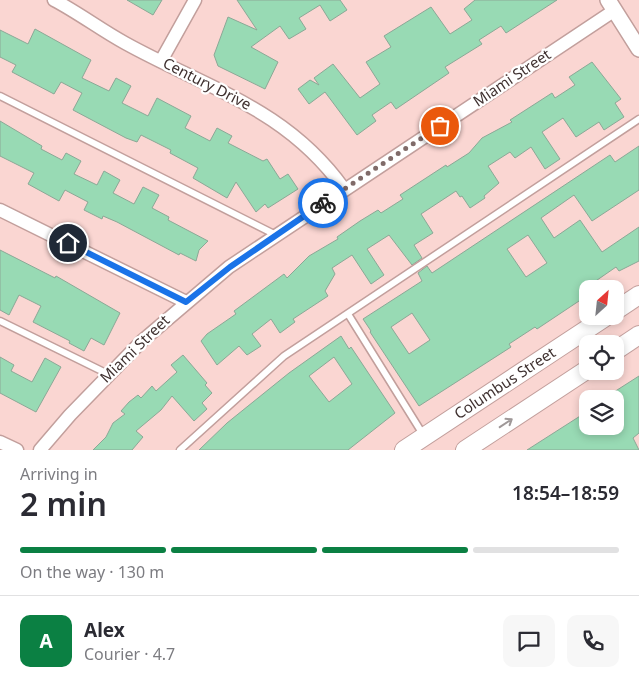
<!DOCTYPE html>
<meta charset="utf-8">
<style>
body{margin:0;font-family:"Noto Sans",sans-serif;background:#f7f7f7;color:#2b2b33;height:100vh;display:flex;flex-direction:column;font-size:19px;white-space:nowrap}
*{box-sizing:border-box;margin:0}
p{font-size:16px;color:#7c7c81}
.icon{flex:none;width:28px;height:28px;fill:none;stroke:currentColor;stroke-width:2;stroke-linecap:round;stroke-linejoin:round}
.map{position:relative;height:450px;overflow:hidden}
.side{display:flex;flex-direction:column;background:#fff;flex:1}
.side>*{flex:none}
.needle{width:32px;rotate:27deg}
.controls{position:absolute;left:579px;top:280px;display:grid;gap:10px}
.controls a{display:grid;place-items:center;width:45px;height:45px;border-radius:10px;background:#fff;box-shadow:0 2px 8px #0003;font-size:25px}
.pin{position:absolute;display:grid;place-items:center;width:42px;height:42px;color:#fff;margin:-21px;border:2px solid #fff;border-radius:50%;box-shadow:0 1px 5px #0007}
.courier{position:absolute;display:grid;place-items:center;width:50px;height:50px;margin:-25px;border:4px solid #1a73e8;border-radius:50%;background:#fff;color:#222;box-shadow:0 1px 6px #0007}
.summary em{font-style:normal;font-weight:600}
.summary div{display:flex;flex-direction:column-reverse}
.summary{display:flex;align-items:center;justify-content:space-between;height:85px;padding:0 20px}
h1{font-size:32px;font-weight:600;line-height:38px}
.bar{display:grid;grid-template-columns:repeat(4,1fr);gap:8px 5px;align-content:center;height:60px;padding:0 20px}
.bar i{height:6px;border-radius:4px;background:#e1e1e2}
.bar .selected{background:#0b8043}
.bar p{grid-column:span 4}
.line{display:flex;align-items:center;gap:12px;padding:0 20px;border-top:1px solid #e1e1e2}
.line div{flex:1}
.round{display:grid;place-items:center;flex:none;width:52px;height:52px;border-radius:10px;background:#f7f7f7}
.map>svg:first-child{display:block}
.building{fill:#98dab4;stroke:#8ba896;fill-rule:evenodd}
.lines{fill:none;stroke-linecap:round;stroke-linejoin:round}
.service-casing{stroke:#c29f9c;stroke-width:9}
.minor-casing{stroke:#c29f9c;stroke-width:15}
.tertiary-casing{stroke:#c29f9c;stroke-width:18}
.secondary-casing{stroke:#c29f9c;stroke-width:20}
.service{stroke:#fff;stroke-width:6}
.minor{stroke:#fff;stroke-width:12}
.tertiary{stroke:#fff;stroke-width:15}
.secondary{stroke:#fff;stroke-width:18}
.oneway{stroke:#9f9898}
.done{stroke:#806b69;stroke-width:5;stroke-dasharray:0 9}
.route{stroke:#1a73e8;stroke-width:6}
.labels{text-anchor:middle;stroke-width:4.5;stroke-linejoin:round;paint-order:stroke}
.street-label{font-size:15px;fill:#3f3130;stroke:#fff}
</style>
<div class="map">
<svg width="639" height="450" viewBox="0 0 639 450">
<rect width="100%" height="100%" fill="#fad6d2"/>
<g class="building">
<polygon points="127,0 162,0 153,15"/>
<polygon points="237,0 340,0 347,10 330,21 320,5 299,18 306,29 289,39 280,26 251,47 278,62 265,89 218,66 214,55 228,17 257,30"/>
<polygon points="475,0 557,0 506,33 501,26 479,40 482,44 445,67 449,73 396,109 391,102 372,115 376,121 357,135 325,92 309,104 298,89 310,80 319,85 314,78 333,64 360,98 380,84 366,62 391,47 384,36 431,7 450,34 472,20 464,9"/>
<polygon points="35,29 91,60 82,78 109,91 116,78 131,86 122,103 148,116 157,98 191,116 185,128 210,141 217,128 232,136 228,143 263,161 267,159 280,179 288,174 298,189 268,208 265,204 256,212 236,182 227,198 193,178 198,168 170,153 171,150 141,135 137,142 126,138 73,110 82,93 61,82 54,94 12,72 16,65 0,57 0,30 28,44"/>
<polygon points="592,62 621,99 615,103 624,117 604,130 599,122 576,137 563,118 542,132 560,159 545,169 531,147 515,158 510,152 488,166 499,183 484,196 485,198 470,208 462,196 460,197 456,191 421,214 433,233 414,245 422,258 412,265 389,235 367,249 384,275 371,284 352,255 332,268 335,274 325,291 328,296 293,319 295,322 280,333 271,319 252,334 261,346 247,355 239,346 217,365 201,341 207,334 236,314 234,311 284,274 287,278 309,256 338,239 337,237 360,221 378,210 381,213 403,199 400,195 446,165 447,167 469,153 482,138 512,122 510,120 552,93 555,98 575,85 569,77"/>
<polygon points="0,121 42,146 41,149 62,160 66,153 81,161 74,174 97,185 104,171 120,180 113,193 134,204 143,187 159,195 152,208 169,217 168,220 208,241 199,250 196,261 180,253 179,255 117,222 103,216 102,219 84,210 88,202 65,190 59,201 28,184 34,173 0,156"/>
<path d="M639 146V190L592 221 574 195 541 218 554 238 580 220 602 252 639 227V261L619 271 616 267 587 287 588 295 537 329 535 327 509 344 511 347 419 406 370 332 371 331 363 319 422 281 418 273 427 266 432 273 610 155 615 162ZM528 235 547 263 526 277 507 249ZM412 313 430 340 409 354 391 327Z"/>
<polygon points="0,250 55,278 56,276 120,313 104,345 91,338 84,351 69,343 70,341 33,322 41,306 19,295 9,315 0,310"/>
<path d="M341 336 349 349 351 347 395 413 348 450H199L227 423 289 373ZM334 357 352 384 329 402 309 376Z"/>
<polygon points="183,355 207,383 205,385 212,393 202,403 207,409 194,421 172,396 161,410 136,431 143,437 132,450 93,450 106,437 113,423 125,414 121,411 129,402 138,395 141,398 152,386 156,391 177,372 171,365"/>
<polygon points="0,357 14,365 11,371 32,382 45,358 61,367 36,412 0,393"/>
<polygon points="639,376 639,433 633,438 639,450 527,450 588,411 588,426 615,426 615,399 603,399"/>
</g>
<g class="lines">
<defs>
<g id="service">
<polyline points="0,96 276,235"/>
<polyline points="348,314 424,436"/>
<polyline points="0,321 108,374"/>
<polyline points="180,450 284,356 639,119"/>
</g>
<g id="minor">
<path d="M54 0C79 13 101 30 125 43 208 89 286 108 344 189"/>
<polyline points="161,61 195,0"/>
<polyline points="0,210 186,302"/>
<polyline points="0,442 17,450"/>
<polyline points="40,450 70,415 142,341 229,267 615,10"/>
</g>
<polyline id="tertiary" points="608,0 639,49"/>
<g id="secondary">
<polyline points="615,311 639,295"/>
<polyline points="615,351 639,335"/>
<path id="s1" d="M404 450 607 316"/>
<polyline points="465,450 588,369"/>
</g>
</defs>
<use href="#service" class="service-casing"/>
<use href="#minor" class="minor-casing"/>
<use href="#tertiary" class="tertiary-casing"/>
<use href="#secondary" class="secondary-casing"/>
<use href="#service" class="service"/>
<use href="#minor" class="minor"/>
<use href="#tertiary" class="tertiary"/>
<use href="#secondary" class="secondary"/>
</g>
<defs><path id="oneway-shaft" d="M-6 0H5M1.5-3L5.5 0L1.5 3" fill="none" stroke-width="1.6" stroke-linecap="round" stroke-linejoin="round" transform="scale(1.25)"/></defs>
<use class="oneway" href="#oneway-shaft" transform="translate(506 423) rotate(-33)"/>
<g class="lines">
<polyline class="done" points="323,203 440,126"/>
<polyline class="route" points="68,243 186,302 230,267 323,203"/>
</g>
<g class="labels">
<g class="street-label">
<text transform="translate(512 78) rotate(-34)" y="5">Miami Street</text>
<text transform="translate(207 84) rotate(27)" y="5">Century Drive</text>
<text transform="translate(135 349) rotate(-44)" y="5">Miami Street</text>
<text dy="5" stroke="none"><textPath href="#s1" startOffset="121">Columbus Street</textPath></text>
</g>
</g>
</svg>
<div class="controls">
<a><svg class="needle" viewBox="-14 -14 28 28"><path d="M0-13l5 13h-10z" fill="#e53935"/><path d="M0 13l5-13h-10z" fill="#7c7c81"/></svg></a>
<a><svg class="icon" aria-label="locate" viewBox="0 0 24 24"><circle cx="12" cy="12" r="6"/><path d="M12 2v4M12 18v4M2 12h4M18 12h4"/></svg></a>
<a><svg class="icon" aria-label="layers" viewBox="0 0 24 24"><path d="M12 4l9 5-9 5-9-5zM3 14l9 5 9-5"/></svg></a>
</div>
<div class="pin" style="left:440px;top:126px;background:#ea580c"><svg class="icon" aria-label="bag" viewBox="0 0 24 24"><path d="M5 8h14l-1 12H6zM9 8a3 3 0 0 1 6 0"/></svg></div>
<div class="pin" style="left:68px;top:243px;background:#1f2937"><svg class="icon" aria-label="home" viewBox="0 0 24 24"><path d="M3 11l9-7 9 7M6 9v11h12V9"/></svg></div>
<div class="courier" style="left:323px;top:203px"><svg class="icon" aria-label="bike" viewBox="0 0 24 24"><circle cx="6" cy="16" r="4"/><circle cx="18" cy="16" r="4"/><path d="M6 16l4-8h5l3 8M10 8l3 8H6M13 5h3"/></svg></div>
</div>
<section class="side">
<div class="summary"><div><h1>2 min</h1><p>Arriving in</p></div><em>18:54–18:59</em></div>
<div class="bar"><i class="selected"></i><i class="selected"></i><i class="selected"></i><i></i><p>On the way · 130 m</p></div>
<div class="line" style="height:90px"><b class="round" style="background:#0b8043;color:#fff">A</b><div><b>Alex</b><p>Courier · 4.7</p></div><a class="round"><svg class="icon" aria-label="chat" viewBox="0 0 24 24"><path d="M4 5h16v11H9l-5 4z"/></svg></a><a class="round"><svg class="icon" aria-label="phone" viewBox="0 0 24 24"><path d="M5 4h4l2 5-3 2q2 4 5 5l2-3 5 2v4C11 20 4 13 5 4z"/></svg></a></div>
</section>
